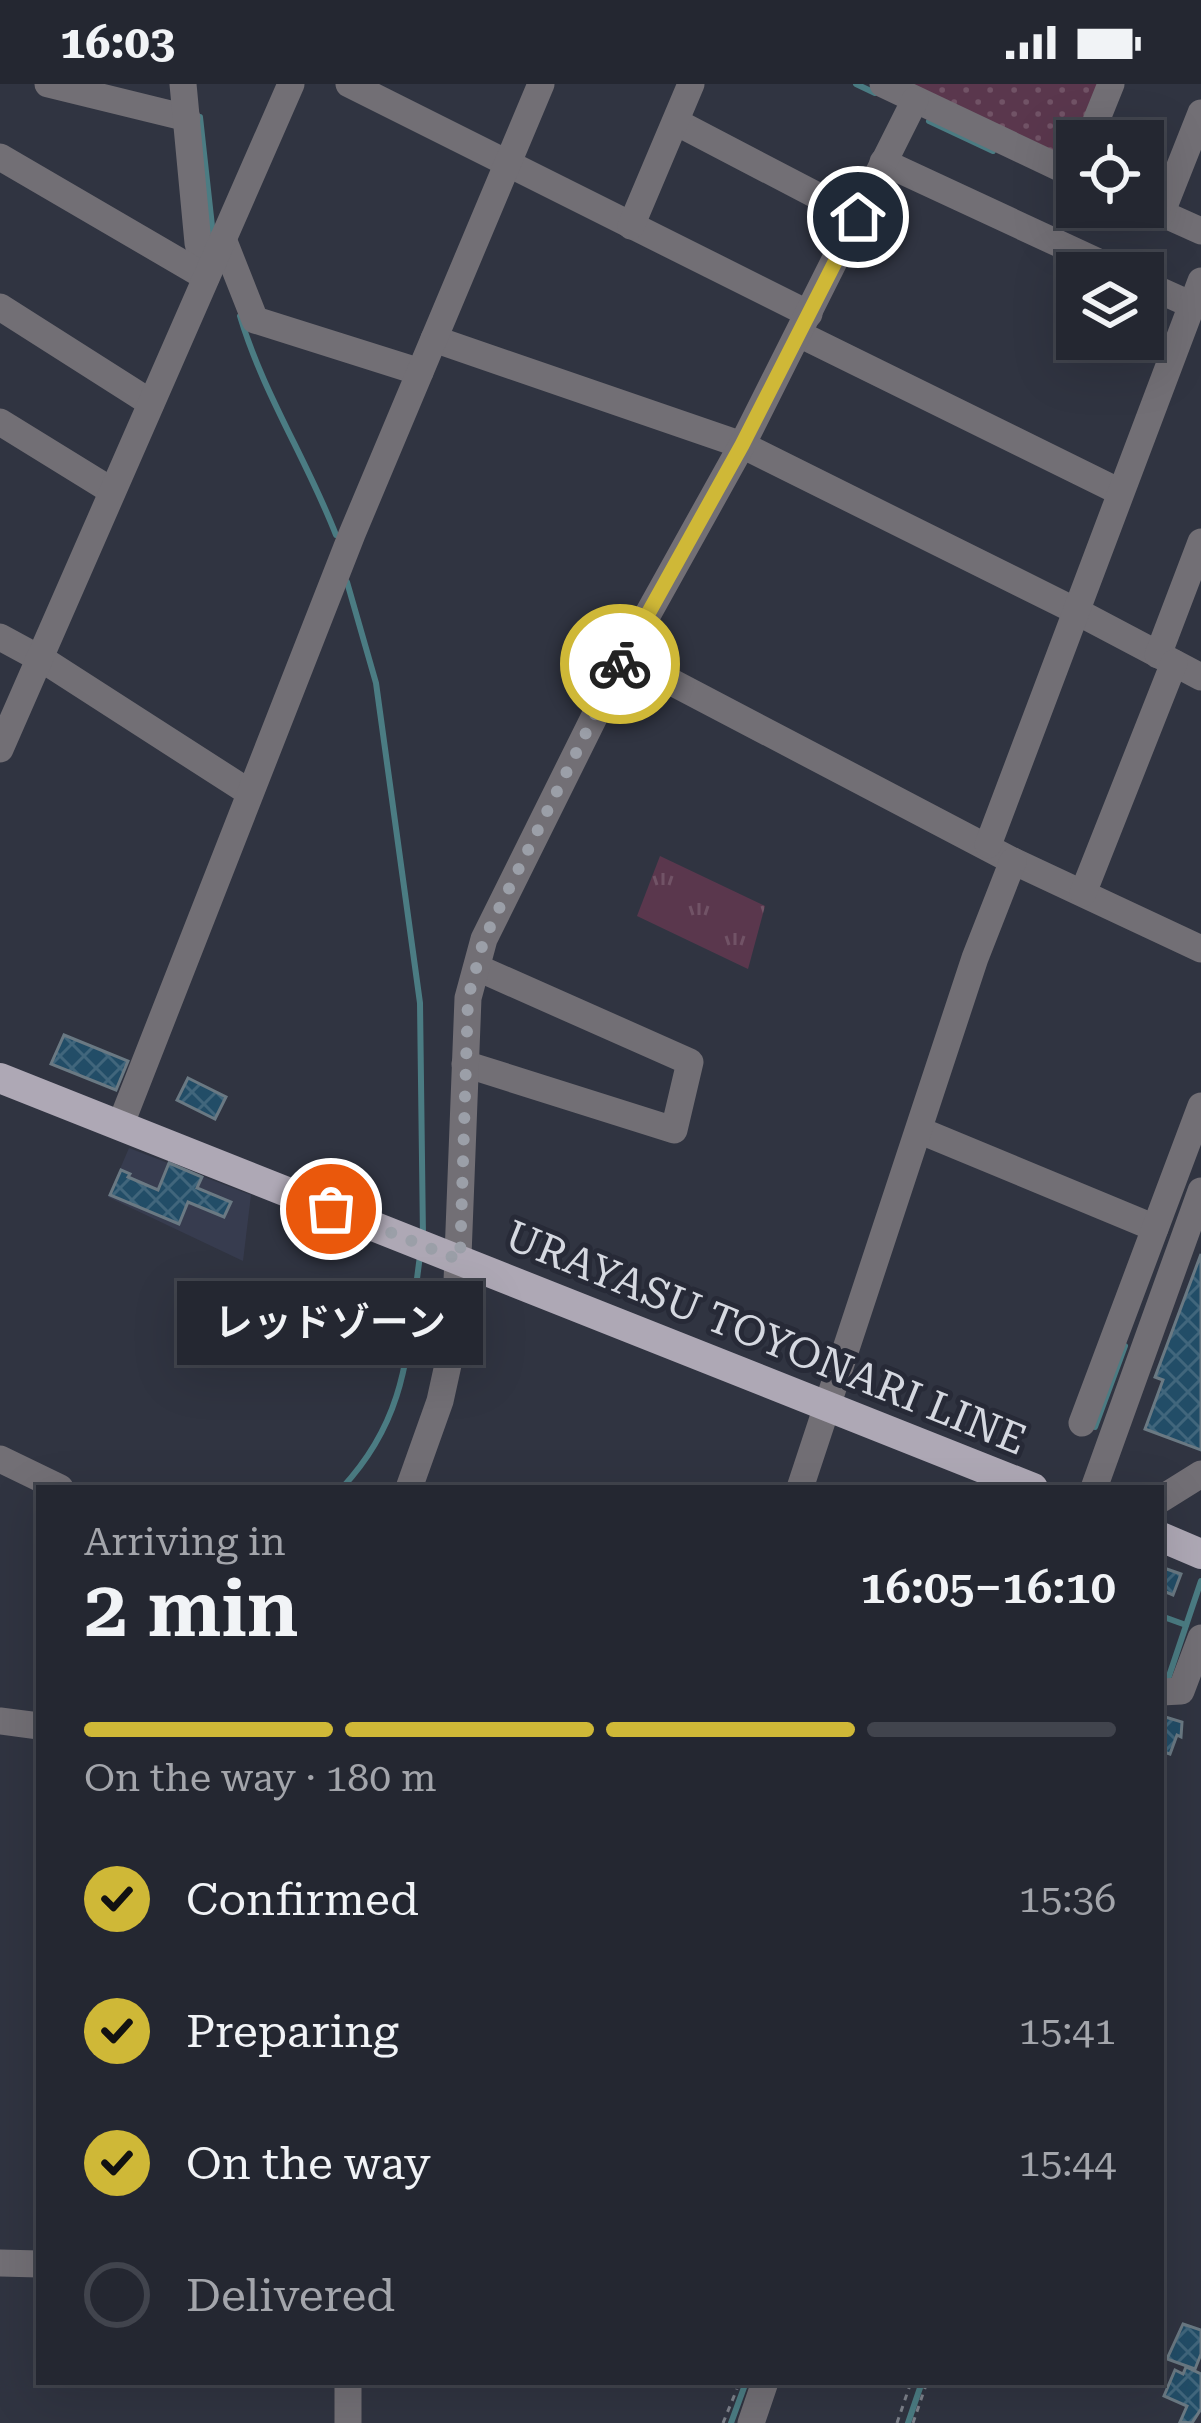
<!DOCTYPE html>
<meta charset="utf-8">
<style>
body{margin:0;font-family:"Roboto Serif","Noto Sans JP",serif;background:#30333d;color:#f1f3f6;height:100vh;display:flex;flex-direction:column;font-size:45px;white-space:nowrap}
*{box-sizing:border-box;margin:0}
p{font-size:39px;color:#a3a5ab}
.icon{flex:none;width:66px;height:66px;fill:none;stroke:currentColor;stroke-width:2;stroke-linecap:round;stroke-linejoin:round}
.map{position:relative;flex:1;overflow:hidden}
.details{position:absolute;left:36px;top:1401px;width:1128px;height:900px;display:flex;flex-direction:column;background:#242731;border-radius:0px;box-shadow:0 12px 48px #0002,0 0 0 3px #41444d}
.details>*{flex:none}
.buttons{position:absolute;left:1056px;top:36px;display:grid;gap:24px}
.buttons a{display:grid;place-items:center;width:108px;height:108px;border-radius:0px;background:#242731;box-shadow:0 12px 48px #0002,0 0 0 3px #41444d;font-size:60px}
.pin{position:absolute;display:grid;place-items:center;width:102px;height:102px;color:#fff;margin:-51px;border:6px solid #fff;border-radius:50%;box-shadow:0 3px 12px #0007}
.courier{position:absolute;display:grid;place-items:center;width:120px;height:120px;margin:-60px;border:9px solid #cfb837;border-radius:50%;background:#fff;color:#222;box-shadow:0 3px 15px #0007}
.bubble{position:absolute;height:84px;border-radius:0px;background:#242731;box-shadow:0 12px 48px #0002,0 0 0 3px #41444d;font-size:39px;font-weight:600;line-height:84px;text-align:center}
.overview em{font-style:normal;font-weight:600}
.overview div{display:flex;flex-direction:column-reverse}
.overview{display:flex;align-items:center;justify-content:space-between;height:204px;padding:0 48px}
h1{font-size:78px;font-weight:600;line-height:90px}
.bar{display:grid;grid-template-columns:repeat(4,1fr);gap:18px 12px;align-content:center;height:144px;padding:0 48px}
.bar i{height:15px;border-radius:9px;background:#41444d}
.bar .on{background:#cfb837}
.bar p{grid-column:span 4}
ol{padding:0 48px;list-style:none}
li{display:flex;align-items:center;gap:36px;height:132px}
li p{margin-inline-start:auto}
li .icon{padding:12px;border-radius:50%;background:#cfb837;color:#111;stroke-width:4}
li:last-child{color:#a3a5ab}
li i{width:66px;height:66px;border:6px solid #41444d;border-radius:50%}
.status{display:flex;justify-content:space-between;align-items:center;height:84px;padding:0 60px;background:#242731;direction:ltr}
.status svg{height:33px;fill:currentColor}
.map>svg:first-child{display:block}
.built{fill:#373c4f}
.grass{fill:url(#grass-tufts)}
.park{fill:url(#park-dots)}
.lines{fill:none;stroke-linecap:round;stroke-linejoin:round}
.stream{stroke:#4b7c83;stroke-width:6}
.building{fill:url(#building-cross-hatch);stroke:#6a7983;stroke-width:3}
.path{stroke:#7c808a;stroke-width:3;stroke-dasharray:6 6;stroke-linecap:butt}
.minor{stroke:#726f75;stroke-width:27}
.major{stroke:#aea8b5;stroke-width:30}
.done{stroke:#9b9fa8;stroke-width:12;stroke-dasharray:0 21.6}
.route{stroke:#cfb837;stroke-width:15}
.labels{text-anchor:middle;stroke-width:10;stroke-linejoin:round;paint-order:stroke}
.street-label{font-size:42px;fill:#d5d8e0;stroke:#272a37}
</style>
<div class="status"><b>16:03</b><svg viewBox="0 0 49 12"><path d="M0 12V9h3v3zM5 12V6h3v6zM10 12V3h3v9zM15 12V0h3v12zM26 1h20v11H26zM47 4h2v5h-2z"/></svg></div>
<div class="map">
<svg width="1201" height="2339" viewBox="0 0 1201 2339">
<defs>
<pattern id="grass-tufts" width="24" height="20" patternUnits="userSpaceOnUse" patternTransform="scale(3)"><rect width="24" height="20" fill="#5a374d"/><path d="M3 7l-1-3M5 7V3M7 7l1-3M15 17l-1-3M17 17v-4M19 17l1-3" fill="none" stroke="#715366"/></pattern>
<pattern id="park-dots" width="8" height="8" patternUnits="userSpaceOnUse" patternTransform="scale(3)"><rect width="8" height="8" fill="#5a374d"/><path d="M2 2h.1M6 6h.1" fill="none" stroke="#715366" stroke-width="1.8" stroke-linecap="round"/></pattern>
<pattern id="building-cross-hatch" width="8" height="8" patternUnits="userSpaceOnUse" patternTransform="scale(3)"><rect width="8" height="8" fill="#224d67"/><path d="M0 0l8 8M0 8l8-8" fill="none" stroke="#41667c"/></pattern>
</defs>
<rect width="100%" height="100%" fill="#303441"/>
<polygon class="built" points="129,1064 251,1111 243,1177 108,1113"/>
<polygon class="grass" points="660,772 765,822 748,885 637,832"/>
<polygon class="park" points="904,0 1100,0 1072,72 1059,75"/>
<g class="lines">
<g class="stream">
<polyline points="856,0 875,9"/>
<polyline points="200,33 213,151"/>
<polyline points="929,37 993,67"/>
<polyline points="1120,123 1139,131"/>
<path d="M240 232C263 309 307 376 336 451"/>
<polyline points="347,498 376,599 420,919 423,1153"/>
<polyline points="1095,1343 1125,1262"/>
<path d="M342 1404C409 1332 407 1264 420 1172"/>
<polyline points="1161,1532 1186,1541"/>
<polyline points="1166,1601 1201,1497"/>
<polyline points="731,2339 746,2298"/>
<polyline points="908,2339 922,2298"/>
</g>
</g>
<g class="building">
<polygon points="64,951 128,977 116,1006 51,980"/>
<polygon points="188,994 226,1013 215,1035 177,1016"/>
<polygon points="169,1079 202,1093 197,1104 231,1118 224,1133 188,1118 179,1140 110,1111 121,1086 130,1090 128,1093 158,1106"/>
<polygon points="1201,1170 1201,1366 1145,1345 1163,1296 1155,1293"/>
<polygon points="1161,1483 1181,1490 1173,1511 1161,1506"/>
<polygon points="1162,1632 1182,1638 1181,1653 1177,1651 1170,1670 1161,1667"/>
<polygon points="1183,2240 1201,2246 1201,2270 1195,2285 1167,2275"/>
<polygon points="1186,2283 1201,2290 1201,2325 1192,2339 1180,2338 1187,2322 1164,2312 1175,2286 1183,2290"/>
</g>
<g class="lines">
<g class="path">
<polyline points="723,2339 737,2305"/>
<polyline points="897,2339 911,2298"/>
<polyline points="913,2339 927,2298"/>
</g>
<g class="minor">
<polyline points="48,0 187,34"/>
<polyline points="183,0 198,159 206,193"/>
<polyline points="349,0 809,230"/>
<polyline points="883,0 1077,92"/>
<polyline points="676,38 858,133"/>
<polyline points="1088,57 1111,0"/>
<polyline points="0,73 206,193"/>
<polyline points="883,78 1122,189"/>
<polyline points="1143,121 1201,147"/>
<polyline points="1161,130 1201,29"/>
<polyline points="631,142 691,0"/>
<polyline points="223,155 255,236 420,288"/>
<polyline points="1143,199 1192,221"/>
<polyline points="0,223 151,319"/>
<polyline points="799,250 1120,408"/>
<polyline points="434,255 742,361 1074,526 1201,593"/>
<polyline points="0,338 112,407"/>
<polyline points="0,553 48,579 250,709"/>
<polyline points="1158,571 1201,458"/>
<polyline points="624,573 1013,777 1201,865"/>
<polyline points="0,665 291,0"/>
<polyline points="988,761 1201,197"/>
<polyline points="1083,809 1174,579"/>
<polyline points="465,980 674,1046 690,978 478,884"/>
<polyline points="120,1042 352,450 541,0"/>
<polyline points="921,1047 1155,1144"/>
<polyline points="1082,1339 1201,1022"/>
<polyline points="0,1375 60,1404"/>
<polyline points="409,1404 440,1317 455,1249 468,914 484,855 624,573 742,361 915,16"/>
<polyline points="800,1404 975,874 1013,777"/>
<polyline points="1094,1404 1201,1107"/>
<polyline points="1161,1415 1201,1390"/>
<polyline points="1161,1608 1181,1607 1201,1554"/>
<polyline points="0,1637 39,1642"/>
<polyline points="0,2179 39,2180"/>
<polyline points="348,2298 348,2339"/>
<polyline points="751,2339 765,2298"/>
</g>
<g class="major">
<polyline points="0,994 1033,1404"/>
<polyline points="1161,1453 1201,1470"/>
</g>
</g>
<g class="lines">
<polyline class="done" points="331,1125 460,1176 468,914 484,855 620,580"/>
<polyline class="route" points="620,580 742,361 858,133"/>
</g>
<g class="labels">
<g class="street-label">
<text transform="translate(766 1253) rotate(22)" y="15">URAYASU TOYONARI LINE</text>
</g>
</g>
</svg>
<div class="buttons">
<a><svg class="icon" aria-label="locate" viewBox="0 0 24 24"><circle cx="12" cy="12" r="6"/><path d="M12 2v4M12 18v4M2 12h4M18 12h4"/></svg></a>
<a><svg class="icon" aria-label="layers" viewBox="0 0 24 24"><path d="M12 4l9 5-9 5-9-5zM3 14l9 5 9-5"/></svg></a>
</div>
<div class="pin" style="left:331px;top:1125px;background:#ea580c"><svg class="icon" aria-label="bag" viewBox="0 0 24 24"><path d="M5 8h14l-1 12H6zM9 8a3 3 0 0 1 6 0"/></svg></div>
<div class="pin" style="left:858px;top:133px;background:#1f2937"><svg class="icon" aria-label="home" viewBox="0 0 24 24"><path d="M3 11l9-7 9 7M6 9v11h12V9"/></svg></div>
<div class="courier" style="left:620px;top:580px"><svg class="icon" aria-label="bike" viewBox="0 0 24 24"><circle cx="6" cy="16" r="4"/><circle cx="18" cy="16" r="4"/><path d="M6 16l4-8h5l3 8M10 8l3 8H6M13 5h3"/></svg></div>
<div class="bubble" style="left:177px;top:1197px;width:306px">レッドゾーン</div>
<section class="details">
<div class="overview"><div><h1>2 min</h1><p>Arriving in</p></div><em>16:05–16:10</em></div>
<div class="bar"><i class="on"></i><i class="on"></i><i class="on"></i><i></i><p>On the way · 180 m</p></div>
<ol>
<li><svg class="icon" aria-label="check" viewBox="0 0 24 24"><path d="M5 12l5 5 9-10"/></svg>Confirmed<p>15:36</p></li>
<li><svg class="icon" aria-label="check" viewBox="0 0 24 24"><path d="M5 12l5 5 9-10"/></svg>Preparing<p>15:41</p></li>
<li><svg class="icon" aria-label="check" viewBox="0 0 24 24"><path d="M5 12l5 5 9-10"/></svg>On the way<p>15:44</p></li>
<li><i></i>Delivered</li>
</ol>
</section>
</div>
